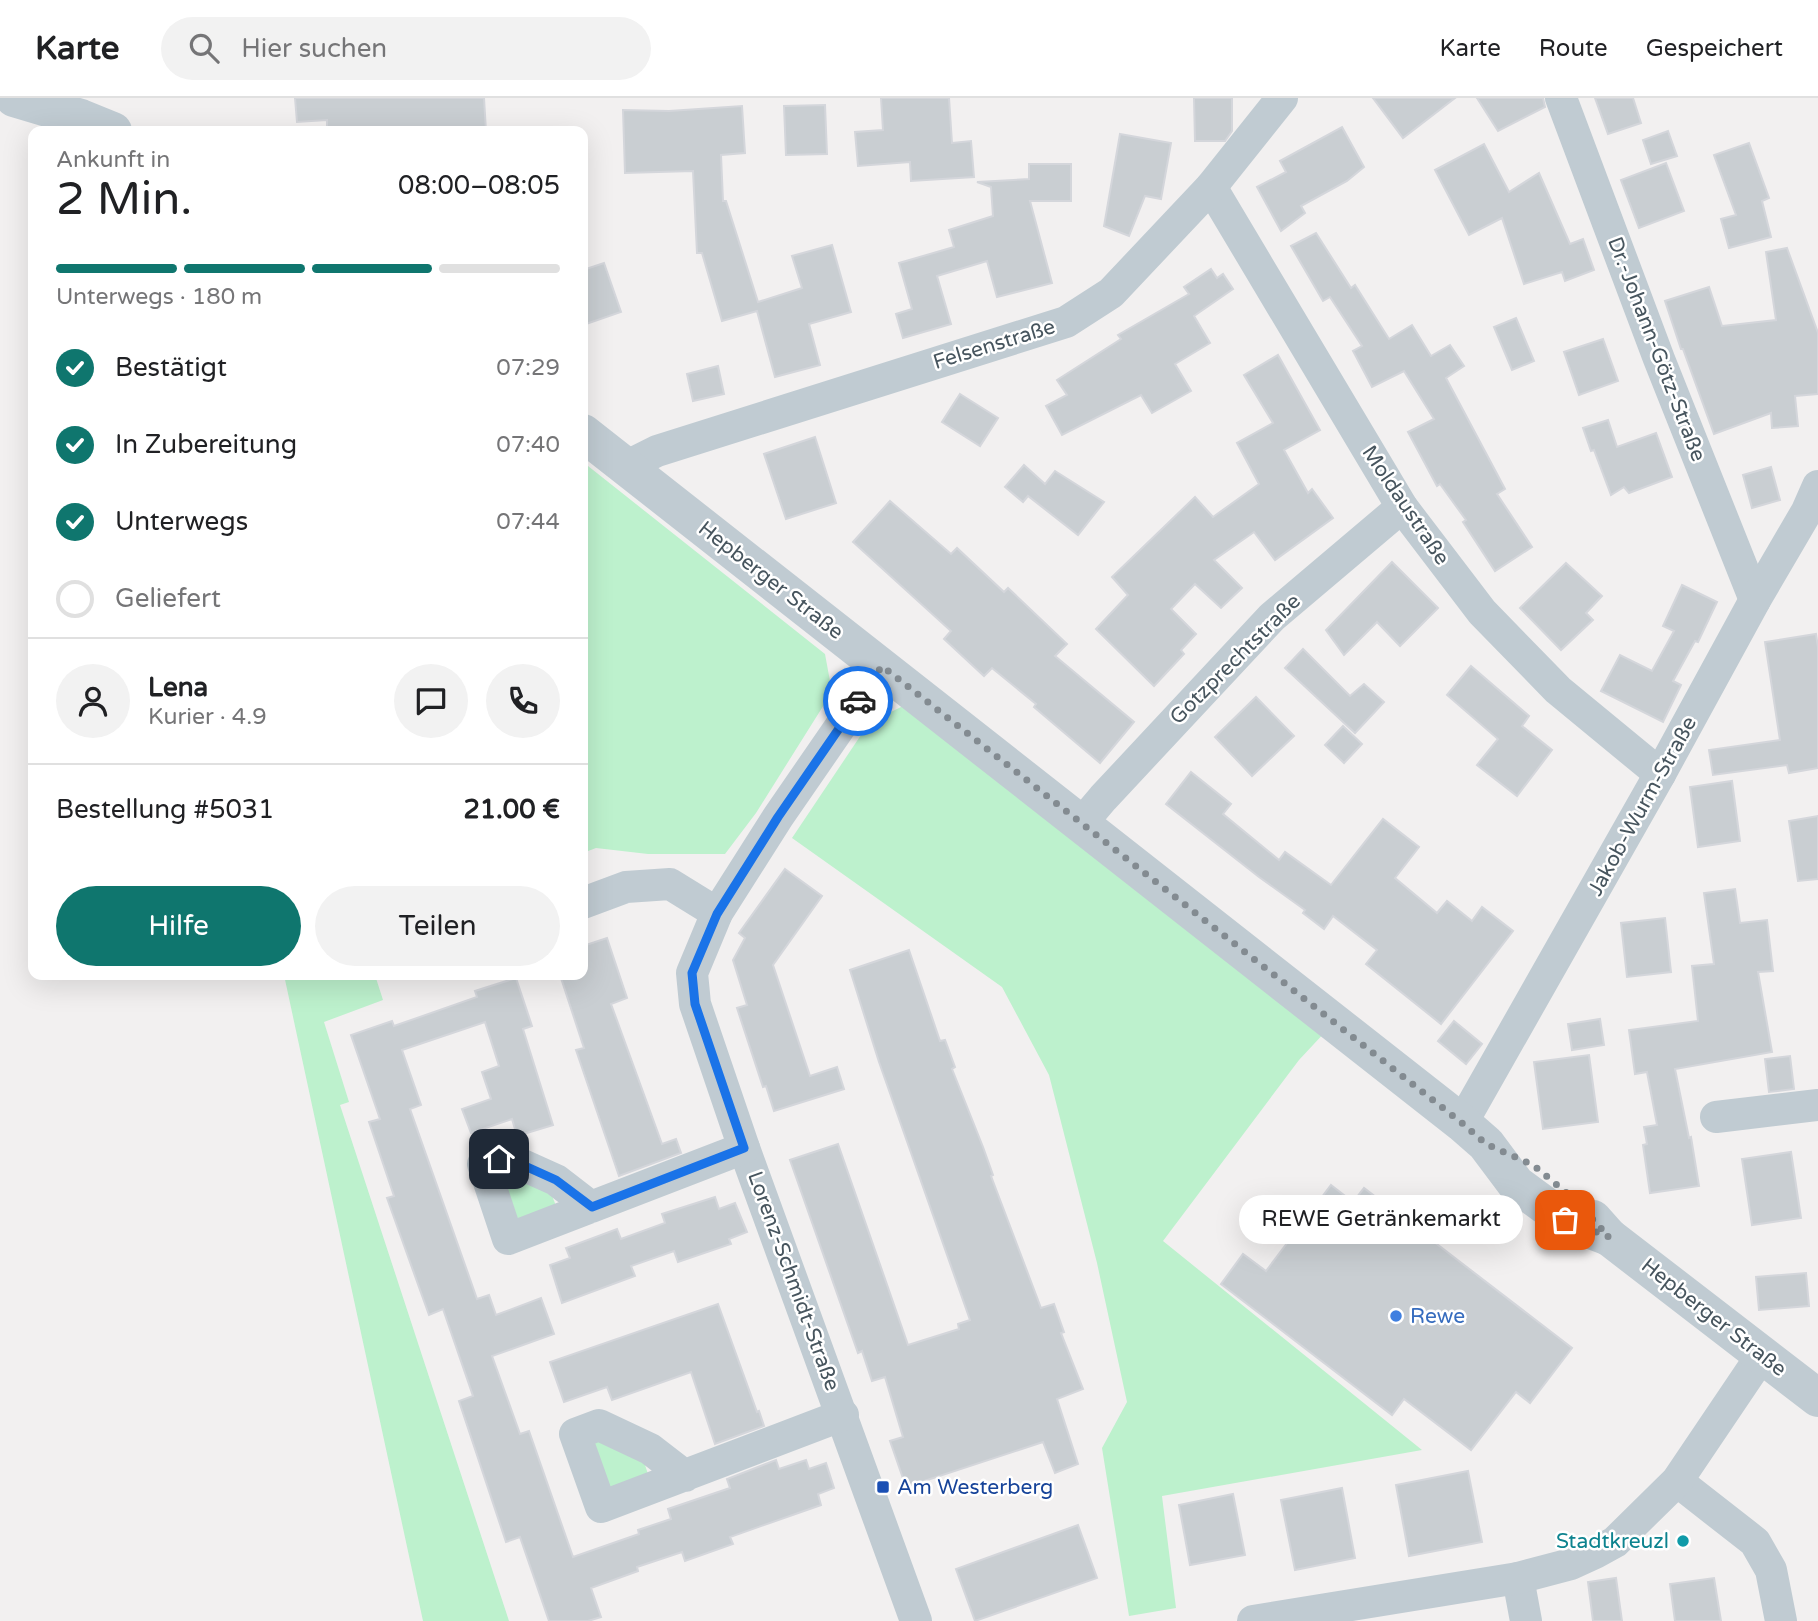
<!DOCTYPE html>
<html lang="de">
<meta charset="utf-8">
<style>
body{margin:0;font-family:"Varela Round",sans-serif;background:#f2f2f2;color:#202124;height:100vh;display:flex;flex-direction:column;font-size:26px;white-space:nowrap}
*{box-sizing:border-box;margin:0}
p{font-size:23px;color:#757577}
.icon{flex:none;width:38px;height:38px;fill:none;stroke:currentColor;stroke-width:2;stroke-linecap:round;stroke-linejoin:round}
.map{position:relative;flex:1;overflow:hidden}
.drawer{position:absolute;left:28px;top:28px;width:560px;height:854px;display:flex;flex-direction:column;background:#fff;border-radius:14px;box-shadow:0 7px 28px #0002}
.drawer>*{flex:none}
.pin{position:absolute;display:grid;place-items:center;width:60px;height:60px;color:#fff;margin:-30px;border-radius:14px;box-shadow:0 4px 10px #0006}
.courier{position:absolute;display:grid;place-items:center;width:70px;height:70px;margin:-35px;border:5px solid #1a73e8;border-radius:50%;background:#fff;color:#222;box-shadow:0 2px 9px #0007}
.bubble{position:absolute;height:49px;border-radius:24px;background:#fff;box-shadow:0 7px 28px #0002;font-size:23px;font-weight:600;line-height:49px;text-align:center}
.overview em{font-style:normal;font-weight:600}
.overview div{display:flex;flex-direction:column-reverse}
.overview{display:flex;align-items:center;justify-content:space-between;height:119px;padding:0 28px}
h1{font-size:46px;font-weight:600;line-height:52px}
.bar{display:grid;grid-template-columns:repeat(4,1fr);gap:10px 7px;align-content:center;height:84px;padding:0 28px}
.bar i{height:9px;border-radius:5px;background:#e0e0e0}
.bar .active{background:#0f766e}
.bar p{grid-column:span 4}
.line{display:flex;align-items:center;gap:18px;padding:0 28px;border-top:2px solid #e0e0e0}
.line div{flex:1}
.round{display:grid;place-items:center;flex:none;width:74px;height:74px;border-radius:37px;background:#f2f2f2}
ol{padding:0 28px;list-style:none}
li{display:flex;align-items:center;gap:21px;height:77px}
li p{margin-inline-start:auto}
li .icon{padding:7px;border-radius:50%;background:#0f766e;color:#fff;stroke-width:4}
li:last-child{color:#757577}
li i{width:38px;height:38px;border:4px solid #e0e0e0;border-radius:50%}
.primary-button{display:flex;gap:14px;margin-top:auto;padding:14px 28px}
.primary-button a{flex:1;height:80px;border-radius:42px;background:#0f766e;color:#fff;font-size:28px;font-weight:600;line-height:80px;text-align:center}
.primary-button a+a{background:#f2f2f2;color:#202124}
header{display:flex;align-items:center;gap:42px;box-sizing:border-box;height:98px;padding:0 35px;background:#fff;border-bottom:2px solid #e0e0e0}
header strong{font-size:33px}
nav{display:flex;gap:38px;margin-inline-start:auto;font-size:24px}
.search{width:490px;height:63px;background:#f2f2f2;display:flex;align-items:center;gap:18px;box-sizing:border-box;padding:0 24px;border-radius:38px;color:#757577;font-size:26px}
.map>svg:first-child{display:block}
.green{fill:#bdf1cd}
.building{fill:#c9ced2;stroke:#d4d6db;stroke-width:2}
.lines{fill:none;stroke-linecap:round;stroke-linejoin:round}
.minor{stroke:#c0cbd2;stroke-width:32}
.tertiary{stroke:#c0cbd2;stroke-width:38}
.done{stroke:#838b91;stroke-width:7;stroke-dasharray:0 12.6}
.route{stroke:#1a73e8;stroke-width:9}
.shop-dot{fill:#3f7fe0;stroke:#fff;stroke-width:2.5}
.transit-dot{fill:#1a4fb4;stroke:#fff;stroke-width:2.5}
.culture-dot{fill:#0f9aa8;stroke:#fff;stroke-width:2.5}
.labels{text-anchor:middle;stroke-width:5;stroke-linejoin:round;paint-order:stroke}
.street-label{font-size:21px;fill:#47555e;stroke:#fff}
.shop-label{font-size:21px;fill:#366cbe;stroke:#fff;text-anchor:start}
.transit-label{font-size:21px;fill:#164399;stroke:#fff;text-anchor:start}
.culture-label{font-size:21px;fill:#0d838f;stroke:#fff;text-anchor:end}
</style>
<header>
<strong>Karte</strong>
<div class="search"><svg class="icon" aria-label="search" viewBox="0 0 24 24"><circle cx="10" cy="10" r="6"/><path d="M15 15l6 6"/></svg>Hier suchen</div>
<nav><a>Karte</a><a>Route</a><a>Gespeichert</a></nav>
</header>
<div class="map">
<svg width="1818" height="1523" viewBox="0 0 1818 1523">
<rect width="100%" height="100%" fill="#f2f0f0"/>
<g class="green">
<polygon points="583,364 825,556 832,594 756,715 725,756 648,756 596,750 583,755"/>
<polygon points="907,606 1327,932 1299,962 1163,1143 1422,1352 1162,1398 1176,1510 1129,1518 1102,1350 1127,1304 1097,1165 1049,977 1002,889 792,740 869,625"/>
<polygon points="284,877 375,877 383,902 324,924 349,1004 340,1007 509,1523 423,1523"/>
<polygon points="512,1069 548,1087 556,1108 515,1122 498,1075"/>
<polygon points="605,1337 641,1355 648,1376 608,1390 591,1342"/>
</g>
<g class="building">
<polygon points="295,0 484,0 486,33 327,33 327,22 297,24"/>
<polygon points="881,0 949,0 952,45 971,43 974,79 911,83 910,64 858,68 855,34 883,32"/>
<polygon points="1194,0 1232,0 1232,33 1225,43 1195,43"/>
<polygon points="1373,0 1455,0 1403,40"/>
<polygon points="1477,0 1543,0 1545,9 1498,33"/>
<polygon points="1595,0 1633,0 1641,25 1608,36"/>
<polygon points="825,7 827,56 786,57 784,8"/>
<polygon points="742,8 745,55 721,57 723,103 726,103 758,204 802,190 792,158 832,147 851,214 809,226 820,267 775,279 757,213 722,223 702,155 697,155 693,73 625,75 623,12 669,13"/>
<polygon points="1342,29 1364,69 1347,83 1301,108 1305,115 1281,133 1257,89 1286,74 1280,63"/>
<polygon points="1668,33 1677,58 1651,66 1643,42"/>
<polygon points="1120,36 1171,45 1161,101 1145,98 1129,138 1104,128"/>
<polygon points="1749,45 1769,100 1762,103 1771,139 1729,150 1721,121 1736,117 1714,57"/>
<polygon points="1484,46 1509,94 1539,75 1570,146 1583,141 1594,172 1565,183 1562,174 1524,186 1502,120 1469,137 1435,72"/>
<polygon points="1666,65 1684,113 1639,130 1621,82"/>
<polygon points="1029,66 1071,66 1071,103 1030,103 1052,185 997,199 987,163 937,178 951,226 903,240 896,216 912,211 899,165 954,149 949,132 993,118 991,89 977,84 1029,81"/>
<polygon points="1316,135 1351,190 1355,187 1389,241 1412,227 1431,258 1450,247 1464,268 1446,280 1505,391 1497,396 1532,449 1495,473 1463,424 1466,422 1440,386 1437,388 1408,334 1434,321 1404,273 1372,289 1353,253 1362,248 1330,199 1323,203 1291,148"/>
<polygon points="1787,150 1818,235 1818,296 1795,298 1798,328 1772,330 1771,315 1714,336 1683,251 1681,251 1665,203 1709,189 1722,228 1776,222 1766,154"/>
<polygon points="604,165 621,214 583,227 583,172"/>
<polygon points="1211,171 1217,180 1223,176 1233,191 1194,218 1210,245 1175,266 1191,293 1152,315 1141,297 1062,337 1046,308 1067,297 1057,282 1121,241 1118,237 1189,196 1184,189"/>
<polygon points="1516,220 1534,263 1512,272 1494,229"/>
<polygon points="1603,241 1618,283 1579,297 1564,254"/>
<polygon points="1278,257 1320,332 1284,352 1308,395 1312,391 1333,420 1275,462 1254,434 1214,462 1242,490 1221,510 1195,486 1171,511 1196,536 1181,552 1184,556 1154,588 1096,531 1128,497 1112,479 1195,399 1213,419 1259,386 1237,345 1273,325 1244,277"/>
<polygon points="718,268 724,296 693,303 687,276"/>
<polygon points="960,296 998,320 980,348 942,324"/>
<polygon points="1608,322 1617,349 1656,335 1672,379 1629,395 1624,389 1611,397 1594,352 1591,353 1583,330"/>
<polygon points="815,339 836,405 786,421 764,356"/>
<polygon points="1024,367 1045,386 1055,373 1104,404 1078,437 1028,398 1023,404 1005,389"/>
<polygon points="1771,369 1780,402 1752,410 1743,377"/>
<polygon points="890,403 951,456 957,450 1004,494 1008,490 1067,546 1055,558 1134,624 1100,665 1034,609 1036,606 992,570 984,578 944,541 951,533 853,444"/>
<polygon points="1392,464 1438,510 1400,548 1377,524 1344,557 1326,532"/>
<polygon points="1566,465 1602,498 1586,515 1593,522 1561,552 1520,510"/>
<polygon points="1682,487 1717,504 1698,544 1695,543 1673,583 1681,587 1663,624 1601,593 1620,557 1652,573 1674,533 1663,528"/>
<polygon points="1816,536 1818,549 1818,670 1789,675 1787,667 1713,677 1709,652 1780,642 1765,544"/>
<polygon points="1303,551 1350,598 1364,586 1384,604 1355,635 1285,570"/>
<polygon points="1471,568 1529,618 1522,628 1552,652 1517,698 1477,667 1498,641 1447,597"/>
<polygon points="1256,599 1294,638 1252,678 1215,639"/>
<polygon points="1343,628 1362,646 1344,665 1325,647"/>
<polygon points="1191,674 1231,706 1223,716 1279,762 1285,754 1331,787 1383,721 1419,749 1395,780 1437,815 1447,803 1472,823 1482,809 1513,833 1441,926 1366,866 1377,852 1333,818 1324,831 1303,815 1305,812 1259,779 1166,706"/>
<polygon points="1732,683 1740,743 1698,749 1690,689"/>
<polygon points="1818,718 1818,781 1798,783 1789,723"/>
<polygon points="785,771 822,798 773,867 810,978 837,969 844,991 774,1013 766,988 763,989 737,910 747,907 733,862 745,840 739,835"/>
<polygon points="1735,791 1740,825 1767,822 1773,873 1758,874 1772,954 1675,971 1689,1040 1691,1039 1699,1088 1650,1095 1643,1047 1647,1046 1644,1029 1657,1027 1647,974 1635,976 1629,932 1698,923 1692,868 1714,866 1704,795"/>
<polygon points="1665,820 1671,874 1627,879 1621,825"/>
<polygon points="607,840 627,900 611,906 662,1046 676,1041 681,1055 619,1078 576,952 584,950 560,877 583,877 583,848"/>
<polygon points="909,852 940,943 945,942 955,969 952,971 983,1049 993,1077 991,1078 1041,1210 1054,1206 1064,1234 1061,1235 1083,1291 1057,1301 1078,1366 1055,1375 1043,1344 906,1389 890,1343 903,1339 885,1279 872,1283 862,1253 858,1255 790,1062 838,1046 908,1247 959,1231 958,1226 970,1222 879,964 850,872"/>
<polygon points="516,880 532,928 523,931 553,1027 517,1038 512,1021 471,1035 462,1011 491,1001 482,974 499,968 485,924 402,952 421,1007 410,1011 477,1201 489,1197 496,1217 541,1200 554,1236 492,1258 520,1336 529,1333 573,1459 639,1436 638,1432 671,1421 668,1411 730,1390 727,1381 776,1362 779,1371 806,1362 809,1371 826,1365 834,1390 818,1396 821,1407 730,1439 733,1446 685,1463 682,1454 637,1469 638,1473 591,1490 601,1519 588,1523 549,1523 520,1439 506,1444 459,1303 473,1298 443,1211 429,1217 387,1100 394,1098 369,1024 380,1021 351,937 392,923 394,928 477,899 475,893"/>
<polygon points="1600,921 1604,947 1572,952 1568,926"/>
<polygon points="1454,923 1482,946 1466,966 1438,943"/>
<polygon points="1589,957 1598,1024 1543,1031 1534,964"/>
<polygon points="1790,958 1794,991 1769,994 1765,961"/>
<polygon points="1791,1054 1801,1120 1752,1127 1742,1061"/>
<polygon points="1331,1087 1353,1104 1364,1090 1572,1250 1530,1305 1516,1294 1471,1352 1404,1301 1392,1317 1221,1186 1243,1156 1266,1173"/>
<polygon points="715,1099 719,1111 735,1105 747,1134 729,1141 731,1146 678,1164 674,1153 631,1168 635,1178 562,1205 550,1167 570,1160 566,1150 617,1131 621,1141 665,1125 662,1116"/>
<polygon points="1806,1175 1809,1208 1759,1212 1756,1179"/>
<polygon points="718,1206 757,1314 759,1313 764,1328 715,1346 691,1274 612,1302 607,1289 564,1304 550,1264"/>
<polygon points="1468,1373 1482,1444 1409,1458 1396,1387"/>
<polygon points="1342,1390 1355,1460 1295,1472 1281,1402"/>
<polygon points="1233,1396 1245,1457 1190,1467 1179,1407"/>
<polygon points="1078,1427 1097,1480 975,1523 956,1471"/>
<polygon points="1616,1480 1622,1523 1593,1523 1588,1484"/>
<polygon points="1714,1480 1721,1523 1675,1523 1670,1486"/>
</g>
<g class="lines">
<g class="minor">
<polyline points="1561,0 1659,261 1755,502"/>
<polyline points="1211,89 1402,409 1482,514 1558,592 1660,676"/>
<polyline points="627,368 657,353 1066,224 1111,195 1211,89 1282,0"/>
<polyline points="882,568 778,719 717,815 692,875 695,906 744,1050 916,1523"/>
<polyline points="1081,726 1103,700 1272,519 1402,409"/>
<polyline points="583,805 626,789 670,786 717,815"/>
<polyline points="1716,1019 1818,1007"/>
<polyline points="1462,1025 1660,676 1755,502 1807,413 1818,388"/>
<polyline points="591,1109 556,1082 505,1059 483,1066 508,1141 744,1050"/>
<polyline points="685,1378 650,1351 599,1327 575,1336 601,1409 843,1317"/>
<polyline points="1677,1383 1755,1444 1771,1472 1781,1523"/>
<polyline points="1518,1480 1526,1523"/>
<polyline points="1253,1523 1518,1480 1571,1466 1595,1455 1615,1444 1677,1383 1762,1257"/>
</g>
<g class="tertiary">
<polyline points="14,0 81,20 113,33"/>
<polyline points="583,335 1462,1025 1486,1046 1516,1086 1565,1122 1609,1139"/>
<polyline points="1593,1121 1609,1139 1818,1300"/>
</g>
</g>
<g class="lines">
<polyline class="done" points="858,603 882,568 1462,1025 1486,1046 1533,1067 1574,1101 1609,1139 1565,1122"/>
<polyline class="route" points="499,1061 505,1059 556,1082 592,1109 744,1050 695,906 692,875 717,816 778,719 858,603"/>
</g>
<circle class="shop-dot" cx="1396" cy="1218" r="7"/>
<rect class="transit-dot" x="876" y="1382" width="14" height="14" rx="3.5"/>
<circle class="culture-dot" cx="1683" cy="1443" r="7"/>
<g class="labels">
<g class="street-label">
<text transform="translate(994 246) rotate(-17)" y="7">Felsenstraße</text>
<text transform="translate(1657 251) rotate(69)" y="7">Dr.-Johann-Götz-Straße</text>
<text transform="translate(1406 407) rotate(56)" y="7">Moldaustraße</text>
<text transform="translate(771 482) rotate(38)" y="7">Hepberger Straße</text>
<text transform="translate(1235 561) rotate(-45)" y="7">Gotzprechtstraße</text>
<text transform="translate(1642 708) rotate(-61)" y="7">Jakob-Wurm-Straße</text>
<text transform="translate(794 1183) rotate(70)" y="7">Lorenz-Schmidt-Straße</text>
<text transform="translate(1714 1219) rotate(38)" y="7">Hepberger Straße</text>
</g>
<g class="shop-label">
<text x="1410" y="1225">Rewe</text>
</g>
<g class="transit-label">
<text x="897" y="1396">Am Westerberg</text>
</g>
<g class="culture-label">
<text x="1669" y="1450">Stadtkreuzl</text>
</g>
</g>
</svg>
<div class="pin" style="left:1565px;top:1122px;background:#ea580c"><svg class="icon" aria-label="bag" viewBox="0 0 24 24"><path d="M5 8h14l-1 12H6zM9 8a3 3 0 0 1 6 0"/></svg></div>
<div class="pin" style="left:499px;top:1061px;background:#1f2937"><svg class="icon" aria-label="home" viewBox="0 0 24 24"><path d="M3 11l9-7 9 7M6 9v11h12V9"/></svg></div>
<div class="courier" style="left:858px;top:603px"><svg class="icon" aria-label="car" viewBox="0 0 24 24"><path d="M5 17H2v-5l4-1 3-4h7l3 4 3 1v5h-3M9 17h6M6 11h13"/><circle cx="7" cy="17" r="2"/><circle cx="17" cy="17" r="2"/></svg></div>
<div class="bubble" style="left:1239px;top:1097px;width:284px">REWE Getränkemarkt</div>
<section class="drawer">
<div class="overview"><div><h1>2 Min.</h1><p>Ankunft in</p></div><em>08:00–08:05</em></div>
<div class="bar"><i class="active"></i><i class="active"></i><i class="active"></i><i></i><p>Unterwegs · 180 m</p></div>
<ol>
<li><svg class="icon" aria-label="check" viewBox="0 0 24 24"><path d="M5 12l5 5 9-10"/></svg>Bestätigt<p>07:29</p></li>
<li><svg class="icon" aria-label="check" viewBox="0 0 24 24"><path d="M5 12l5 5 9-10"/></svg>In Zubereitung<p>07:40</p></li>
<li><svg class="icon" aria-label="check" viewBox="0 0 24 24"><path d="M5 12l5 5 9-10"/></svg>Unterwegs<p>07:44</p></li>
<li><i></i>Geliefert</li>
</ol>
<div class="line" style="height:126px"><a class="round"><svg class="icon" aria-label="person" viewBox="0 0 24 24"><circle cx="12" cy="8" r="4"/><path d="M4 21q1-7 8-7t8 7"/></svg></a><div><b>Lena</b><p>Kurier · 4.9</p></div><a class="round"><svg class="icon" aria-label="chat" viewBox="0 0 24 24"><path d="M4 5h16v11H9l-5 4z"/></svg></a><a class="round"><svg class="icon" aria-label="phone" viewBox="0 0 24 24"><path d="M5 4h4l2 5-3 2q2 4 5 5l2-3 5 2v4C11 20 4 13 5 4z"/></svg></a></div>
<div class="line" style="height:91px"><div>Bestellung #5031</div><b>21.00 €</b></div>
<div class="primary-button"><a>Hilfe</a><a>Teilen</a></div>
</section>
</div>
